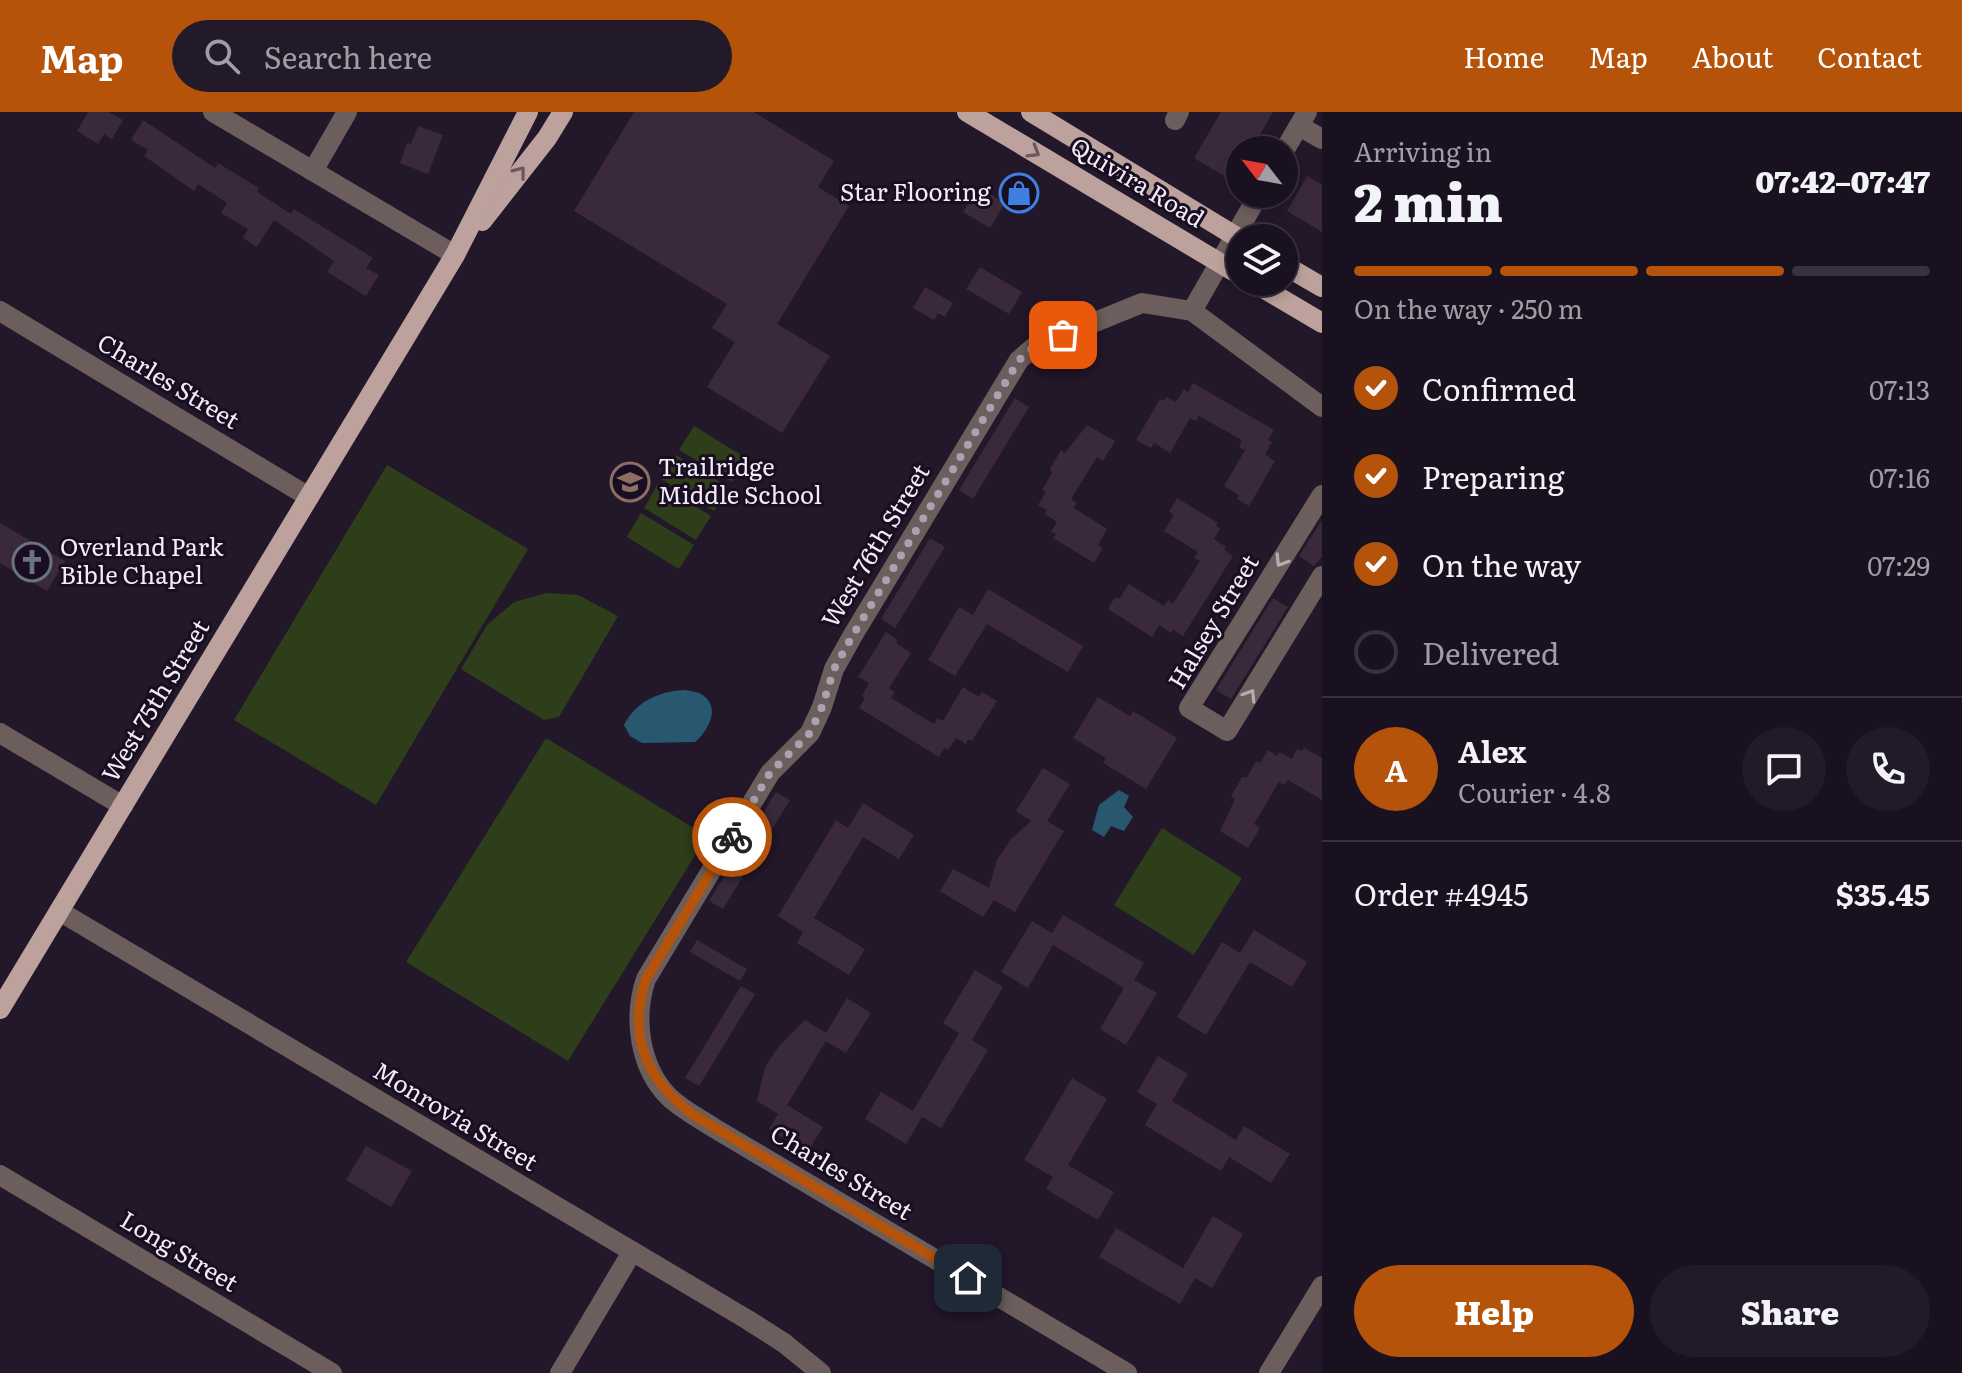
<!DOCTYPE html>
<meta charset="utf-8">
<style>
body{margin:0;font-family:Literata,serif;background:#231a29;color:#f1f3f6;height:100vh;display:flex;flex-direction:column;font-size:30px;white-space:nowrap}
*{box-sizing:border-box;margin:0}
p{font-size:26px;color:#9f9da5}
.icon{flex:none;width:44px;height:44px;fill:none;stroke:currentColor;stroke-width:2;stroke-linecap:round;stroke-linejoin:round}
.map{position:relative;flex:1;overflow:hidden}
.details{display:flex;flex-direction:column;background:#1a1120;width:640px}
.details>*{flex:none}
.needle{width:52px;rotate:301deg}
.tools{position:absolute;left:1226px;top:24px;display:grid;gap:16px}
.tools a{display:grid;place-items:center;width:72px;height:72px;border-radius:50%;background:#1a1120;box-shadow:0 4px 12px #0003,0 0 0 2px #38313e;font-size:40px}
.pin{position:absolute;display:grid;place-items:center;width:68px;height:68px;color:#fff;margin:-34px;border-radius:16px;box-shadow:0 4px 12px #0006}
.courier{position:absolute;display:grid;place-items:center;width:80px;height:80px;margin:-40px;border:6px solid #b45309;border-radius:50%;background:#fff;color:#222;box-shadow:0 2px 10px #0007}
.overview em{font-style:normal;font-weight:800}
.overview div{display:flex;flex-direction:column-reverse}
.overview{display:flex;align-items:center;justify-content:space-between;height:136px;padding:0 32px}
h1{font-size:52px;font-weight:800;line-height:60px}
.bar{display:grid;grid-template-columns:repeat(4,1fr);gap:12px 8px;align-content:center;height:96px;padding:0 32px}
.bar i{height:10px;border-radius:6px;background:#38313e}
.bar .current{background:#b45309}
.bar p{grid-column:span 4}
.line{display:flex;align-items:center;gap:20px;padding:0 32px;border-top:2px solid #38313e}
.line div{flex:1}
.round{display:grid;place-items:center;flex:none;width:84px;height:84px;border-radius:42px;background:#231a29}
ol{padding:0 32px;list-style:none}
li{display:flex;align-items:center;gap:24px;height:88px}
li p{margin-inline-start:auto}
li .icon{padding:8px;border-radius:50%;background:#b45309;color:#fff;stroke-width:4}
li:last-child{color:#9f9da5}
li i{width:44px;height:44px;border:4px solid #38313e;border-radius:50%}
.action{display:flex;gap:16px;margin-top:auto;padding:16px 32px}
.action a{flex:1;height:92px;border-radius:48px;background:#b45309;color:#fff;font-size:32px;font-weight:800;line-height:92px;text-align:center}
.action a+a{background:#231a29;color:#f1f3f6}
header{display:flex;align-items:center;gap:48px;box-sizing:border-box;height:112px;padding:0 40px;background:#b45309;color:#fff}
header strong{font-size:38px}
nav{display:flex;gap:44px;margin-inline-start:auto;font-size:28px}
.search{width:560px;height:72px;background:#231a29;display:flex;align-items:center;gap:20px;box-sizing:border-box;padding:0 28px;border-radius:44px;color:#9f9da5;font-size:30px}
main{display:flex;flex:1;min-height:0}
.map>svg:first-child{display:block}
.green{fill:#2e3e1a}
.water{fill:#285770}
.building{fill:#3a293b}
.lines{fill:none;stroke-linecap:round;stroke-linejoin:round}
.minor{stroke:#6c5e5c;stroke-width:20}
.major{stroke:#bca19c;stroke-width:20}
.oneway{stroke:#6a585e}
.oneway2{stroke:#b6acb2}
.done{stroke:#aaa1b1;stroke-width:8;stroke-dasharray:0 14.4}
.route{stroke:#b45309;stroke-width:10}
.labels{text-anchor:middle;stroke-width:6;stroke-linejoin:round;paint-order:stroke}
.street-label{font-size:24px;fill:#f3ebf9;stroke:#190e21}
.poi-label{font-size:24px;fill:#f3ebf9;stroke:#190e21;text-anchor:start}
</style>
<header>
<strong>Map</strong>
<div class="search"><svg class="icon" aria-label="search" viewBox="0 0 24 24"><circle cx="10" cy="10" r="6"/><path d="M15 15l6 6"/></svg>Search here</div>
<nav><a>Home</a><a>Map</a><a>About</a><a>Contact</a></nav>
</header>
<main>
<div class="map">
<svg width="1322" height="1261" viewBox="0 0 1322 1261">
<rect width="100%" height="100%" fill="#23172a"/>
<g class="green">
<polygon points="694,314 746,346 732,370 679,338"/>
<polygon points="676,343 728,375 714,399 661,367"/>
<polygon points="387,353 528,437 376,693 234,608"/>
<polygon points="658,372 711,404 696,428 644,396"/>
<polygon points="641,401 694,433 679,457 627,425"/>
<polygon points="547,481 578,483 618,504 559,605 544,608 461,557 487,513 514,490"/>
<polygon points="546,626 707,724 568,949 406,850"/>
<polygon points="1162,716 1242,766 1194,843 1114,793"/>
</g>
<g class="water">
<path d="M685 578C691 579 700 580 704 584 721 597 707 620 695 630L642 631 630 624 624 613C636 589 660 579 685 578Z"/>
<polygon points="1119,678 1129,684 1124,695 1133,705 1124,719 1111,714 1104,725 1092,718 1099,693"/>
</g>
<g class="building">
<polygon points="88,0 108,0 123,8 112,27 104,22 98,32 77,19"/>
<polygon points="634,0 754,0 834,49 818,75 849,94 777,212 830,244 782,321 707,275 735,230 712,216 727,192 574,99"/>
<polygon points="1221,0 1273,0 1251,38 1240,38 1240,57 1233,69 1194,46"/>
<polygon points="143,8 215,56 218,51 259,76 257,80 291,102 294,97 373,146 366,156 379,163 366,184 327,160 334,149 274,108 257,135 243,126 248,117 221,101 227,91 198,72 194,79 144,44 148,38 131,28"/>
<polygon points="418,14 443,23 428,62 400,51 407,31 411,32"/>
<polygon points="1307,64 1322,73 1322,120 1287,99"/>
<polygon points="978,75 1005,91 990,116 963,100"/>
<polygon points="980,155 1022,180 1009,202 966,177"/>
<polygon points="925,175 953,191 945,205 938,201 934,208 913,196"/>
<polygon points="1193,271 1274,318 1268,328 1272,330 1265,342 1275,349 1249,394 1237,387 1239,383 1224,374 1245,338 1239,335 1242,328 1199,304 1196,309 1190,306 1170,341 1154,331 1151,336 1136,328 1160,287 1164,289 1166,285 1176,290 1184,277 1188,280"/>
<polygon points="1015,286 1029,295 973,387 959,378"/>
<polygon points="1087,313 1115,329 1103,349 1097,345 1071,387 1077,391 1074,396 1107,417 1098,433 1103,436 1094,451 1053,426 1056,422 1051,420 1057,410 1045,402 1047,398 1038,393 1046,380 1042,378 1052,361 1050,357 1061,338 1065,341"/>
<polygon points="1177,386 1218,411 1216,414 1220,417 1214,427 1226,435 1224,438 1233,444 1183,524 1173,518 1171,521 1159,513 1152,525 1108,497 1115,485 1119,487 1129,472 1164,494 1168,488 1173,492 1200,449 1194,446 1198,440 1164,419 1174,403 1169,400"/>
<polygon points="1322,408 1322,445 1314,454 1299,444"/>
<polygon points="0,411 65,449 47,479 0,451"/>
<polygon points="930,426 945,435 895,516 881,507"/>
<polygon points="988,477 1083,534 1068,560 987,512 955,564 928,548 959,495 973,503"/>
<polygon points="1273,486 1288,495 1231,587 1216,578"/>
<polygon points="886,520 898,528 896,531 911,541 889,576 895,580 891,586 934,612 937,606 943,609 963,575 979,585 982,580 997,589 972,629 968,627 966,632 956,626 948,638 944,636 939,645 859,596 865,586 862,584 869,571 858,565"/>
<polygon points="1098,585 1130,604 1133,599 1177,626 1146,677 1103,651 1106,646 1073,626"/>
<polygon points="1304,636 1322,646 1322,688 1288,668 1284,673 1279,670 1254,712 1260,716 1248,736 1220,719 1235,687 1231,684 1242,665 1247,665 1256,649 1260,651 1268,638 1277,644 1279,640 1292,647 1297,637 1302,639"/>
<polygon points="1043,656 1070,672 1047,709 1064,719 1015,800 994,788 983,805 940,779 953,757 989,776 997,748 1011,727 1031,709 1016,699"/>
<polygon points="776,680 790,688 723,797 709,789"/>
<polygon points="863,691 914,723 899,747 863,725 814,806 865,837 849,863 797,831 803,820 778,804 836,708 848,716"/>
<polygon points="1063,803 1144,851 1134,868 1157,881 1126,933 1100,917 1124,876 1053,833 1028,876 1001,860 1032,809 1052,821"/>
<polygon points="1254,818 1307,850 1292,875 1250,850 1206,923 1177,905 1222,830 1240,841"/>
<polygon points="697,828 747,857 740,869 690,840"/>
<polygon points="975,858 1003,875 972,928 988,938 941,1016 922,1005 906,1032 865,1007 881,980 913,999 959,921 943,911"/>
<polygon points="741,874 755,882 699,974 685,966"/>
<polygon points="847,886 871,901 846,941 826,929 787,993 823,1015 807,1041 769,1017 778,1002 757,989 765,955 779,934 805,908 826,921"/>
<polygon points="1158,944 1188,962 1172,989 1236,1028 1244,1014 1290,1042 1271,1071 1229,1045 1221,1059 1145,1013 1157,992 1137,980"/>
<polygon points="1072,966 1107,987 1068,1053 1114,1080 1098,1108 1046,1077 1053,1065 1024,1048"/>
<polygon points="366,1034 412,1059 391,1095 346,1068"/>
<polygon points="1213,1104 1243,1122 1212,1176 1195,1166 1180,1192 1099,1145 1116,1116 1183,1156"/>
</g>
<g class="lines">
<g class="minor">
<polyline points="213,0 455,143"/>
<polyline points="1175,8 1179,0"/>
<polyline points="1299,14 1322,27"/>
<polyline points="1284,39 1307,0"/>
<polyline points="313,59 347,0"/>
<polyline points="0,199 309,385"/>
<polyline points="1192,199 1259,82"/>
<polyline points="1322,383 1189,596 1227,619 1322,464"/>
<polyline points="0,621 123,694"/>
<polyline points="59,799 748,1208 784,1231 821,1261"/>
<polyline points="0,1063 332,1261"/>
<polyline points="560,1261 632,1140"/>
<path d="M1127 1261 714 1016C699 1006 681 997 668 984 639 954 633 905 646 867L770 661 810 621 822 595 834 557 853 523 1019 248 1034 235 1142 191 1192 199 1322 295"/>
<polyline points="1269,1261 1322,1174"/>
</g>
<g class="major">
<polyline points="967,0 1240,163"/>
<polyline points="1031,0 1240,127"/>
<polyline points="482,109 547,26 563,0"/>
<polyline points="1284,153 1322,175"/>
<polyline points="1253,170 1322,211"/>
<polyline points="0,897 455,143 528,0"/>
</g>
</g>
<defs><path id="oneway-chevron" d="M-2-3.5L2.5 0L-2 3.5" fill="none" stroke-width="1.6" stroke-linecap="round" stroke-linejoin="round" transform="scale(2)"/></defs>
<g class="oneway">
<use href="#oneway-chevron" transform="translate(1034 40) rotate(31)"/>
<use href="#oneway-chevron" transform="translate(520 60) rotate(-52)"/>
</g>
<g class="oneway2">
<use href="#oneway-chevron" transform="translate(1281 449) rotate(122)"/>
<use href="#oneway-chevron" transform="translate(1250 583) rotate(-58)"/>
</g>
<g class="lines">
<polyline class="done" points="732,725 770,661 810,621 822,595 834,557 853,523 1019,248 1034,235 1063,223"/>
<path class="route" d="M732 725 646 867C627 924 646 967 692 1002L968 1166"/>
</g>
<defs>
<symbol id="shop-ring" viewBox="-11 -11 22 22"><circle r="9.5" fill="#190e21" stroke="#3f7fe0" stroke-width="1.5"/><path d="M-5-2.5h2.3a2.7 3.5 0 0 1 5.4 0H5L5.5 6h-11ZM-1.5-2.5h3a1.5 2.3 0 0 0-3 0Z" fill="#3f7fe0"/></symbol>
<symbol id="school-ring" viewBox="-11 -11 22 22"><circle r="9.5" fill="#190e21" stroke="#8d6e63" stroke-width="1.5"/><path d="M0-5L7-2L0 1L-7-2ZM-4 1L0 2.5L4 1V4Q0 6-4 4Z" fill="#8d6e63"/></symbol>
<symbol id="church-ring" viewBox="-11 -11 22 22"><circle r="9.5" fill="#190e21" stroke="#6b7280" stroke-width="1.5"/><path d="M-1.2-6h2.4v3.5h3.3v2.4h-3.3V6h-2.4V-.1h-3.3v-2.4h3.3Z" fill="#6b7280"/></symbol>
</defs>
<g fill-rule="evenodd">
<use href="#shop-ring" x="997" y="59" width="44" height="44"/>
<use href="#school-ring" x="608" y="348" width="44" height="44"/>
<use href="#church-ring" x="10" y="428" width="44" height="44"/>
</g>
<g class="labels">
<g class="street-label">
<text transform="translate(1137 71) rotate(31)" y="8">Quivira Road</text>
<text transform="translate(168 270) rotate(31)" y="8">Charles Street</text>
<text transform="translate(876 434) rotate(-59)" y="8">West 76th Street</text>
<text transform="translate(1214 510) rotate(-59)" y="8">Halsey Street</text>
<text transform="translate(156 589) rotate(-59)" y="8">West 75th Street</text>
<text transform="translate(455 1005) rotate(31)" y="8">Monrovia Street</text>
<text transform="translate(841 1061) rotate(31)" y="8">Charles Street</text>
<text transform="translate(179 1140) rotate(31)" y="8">Long Street</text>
</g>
<g class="poi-label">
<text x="991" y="89" text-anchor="end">Star Flooring</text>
<text x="658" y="364">Trailridge<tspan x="658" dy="28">Middle School</tspan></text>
<text x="60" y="444">Overland Park<tspan x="60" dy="28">Bible Chapel</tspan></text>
</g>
</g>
</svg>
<div class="tools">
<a><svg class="needle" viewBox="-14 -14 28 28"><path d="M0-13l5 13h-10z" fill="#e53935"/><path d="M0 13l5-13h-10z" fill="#9f9da5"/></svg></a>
<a><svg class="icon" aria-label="layers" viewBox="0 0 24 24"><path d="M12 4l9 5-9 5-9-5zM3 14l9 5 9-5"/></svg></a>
</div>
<div class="pin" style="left:1063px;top:223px;background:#ea580c"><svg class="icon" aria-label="bag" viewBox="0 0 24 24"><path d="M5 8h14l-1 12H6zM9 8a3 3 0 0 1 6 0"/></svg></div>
<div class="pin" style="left:968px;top:1166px;background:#1f2937"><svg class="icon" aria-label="home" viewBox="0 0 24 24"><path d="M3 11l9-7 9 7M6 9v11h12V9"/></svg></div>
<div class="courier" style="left:732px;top:725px"><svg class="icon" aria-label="bike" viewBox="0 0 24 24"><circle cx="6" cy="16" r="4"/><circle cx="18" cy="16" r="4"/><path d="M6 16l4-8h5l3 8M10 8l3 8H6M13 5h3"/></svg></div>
</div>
<section class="details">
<div class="overview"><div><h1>2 min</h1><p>Arriving in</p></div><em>07:42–07:47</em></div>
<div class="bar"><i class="current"></i><i class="current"></i><i class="current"></i><i></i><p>On the way · 250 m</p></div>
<ol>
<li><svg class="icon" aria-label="check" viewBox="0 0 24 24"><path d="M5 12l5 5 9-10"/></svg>Confirmed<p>07:13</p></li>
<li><svg class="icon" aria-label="check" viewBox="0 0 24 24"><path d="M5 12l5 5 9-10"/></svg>Preparing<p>07:16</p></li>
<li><svg class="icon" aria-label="check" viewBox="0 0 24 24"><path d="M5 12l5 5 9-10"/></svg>On the way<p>07:29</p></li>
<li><i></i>Delivered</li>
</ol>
<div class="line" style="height:144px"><b class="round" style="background:#b45309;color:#fff">A</b><div><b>Alex</b><p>Courier · 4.8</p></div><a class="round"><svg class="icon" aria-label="chat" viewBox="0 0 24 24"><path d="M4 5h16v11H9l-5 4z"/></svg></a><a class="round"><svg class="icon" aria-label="phone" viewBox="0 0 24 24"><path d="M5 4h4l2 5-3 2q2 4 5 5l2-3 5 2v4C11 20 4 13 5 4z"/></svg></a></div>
<div class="line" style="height:104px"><div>Order #4945</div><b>$35.45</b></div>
<div class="action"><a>Help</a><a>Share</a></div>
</section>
</main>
